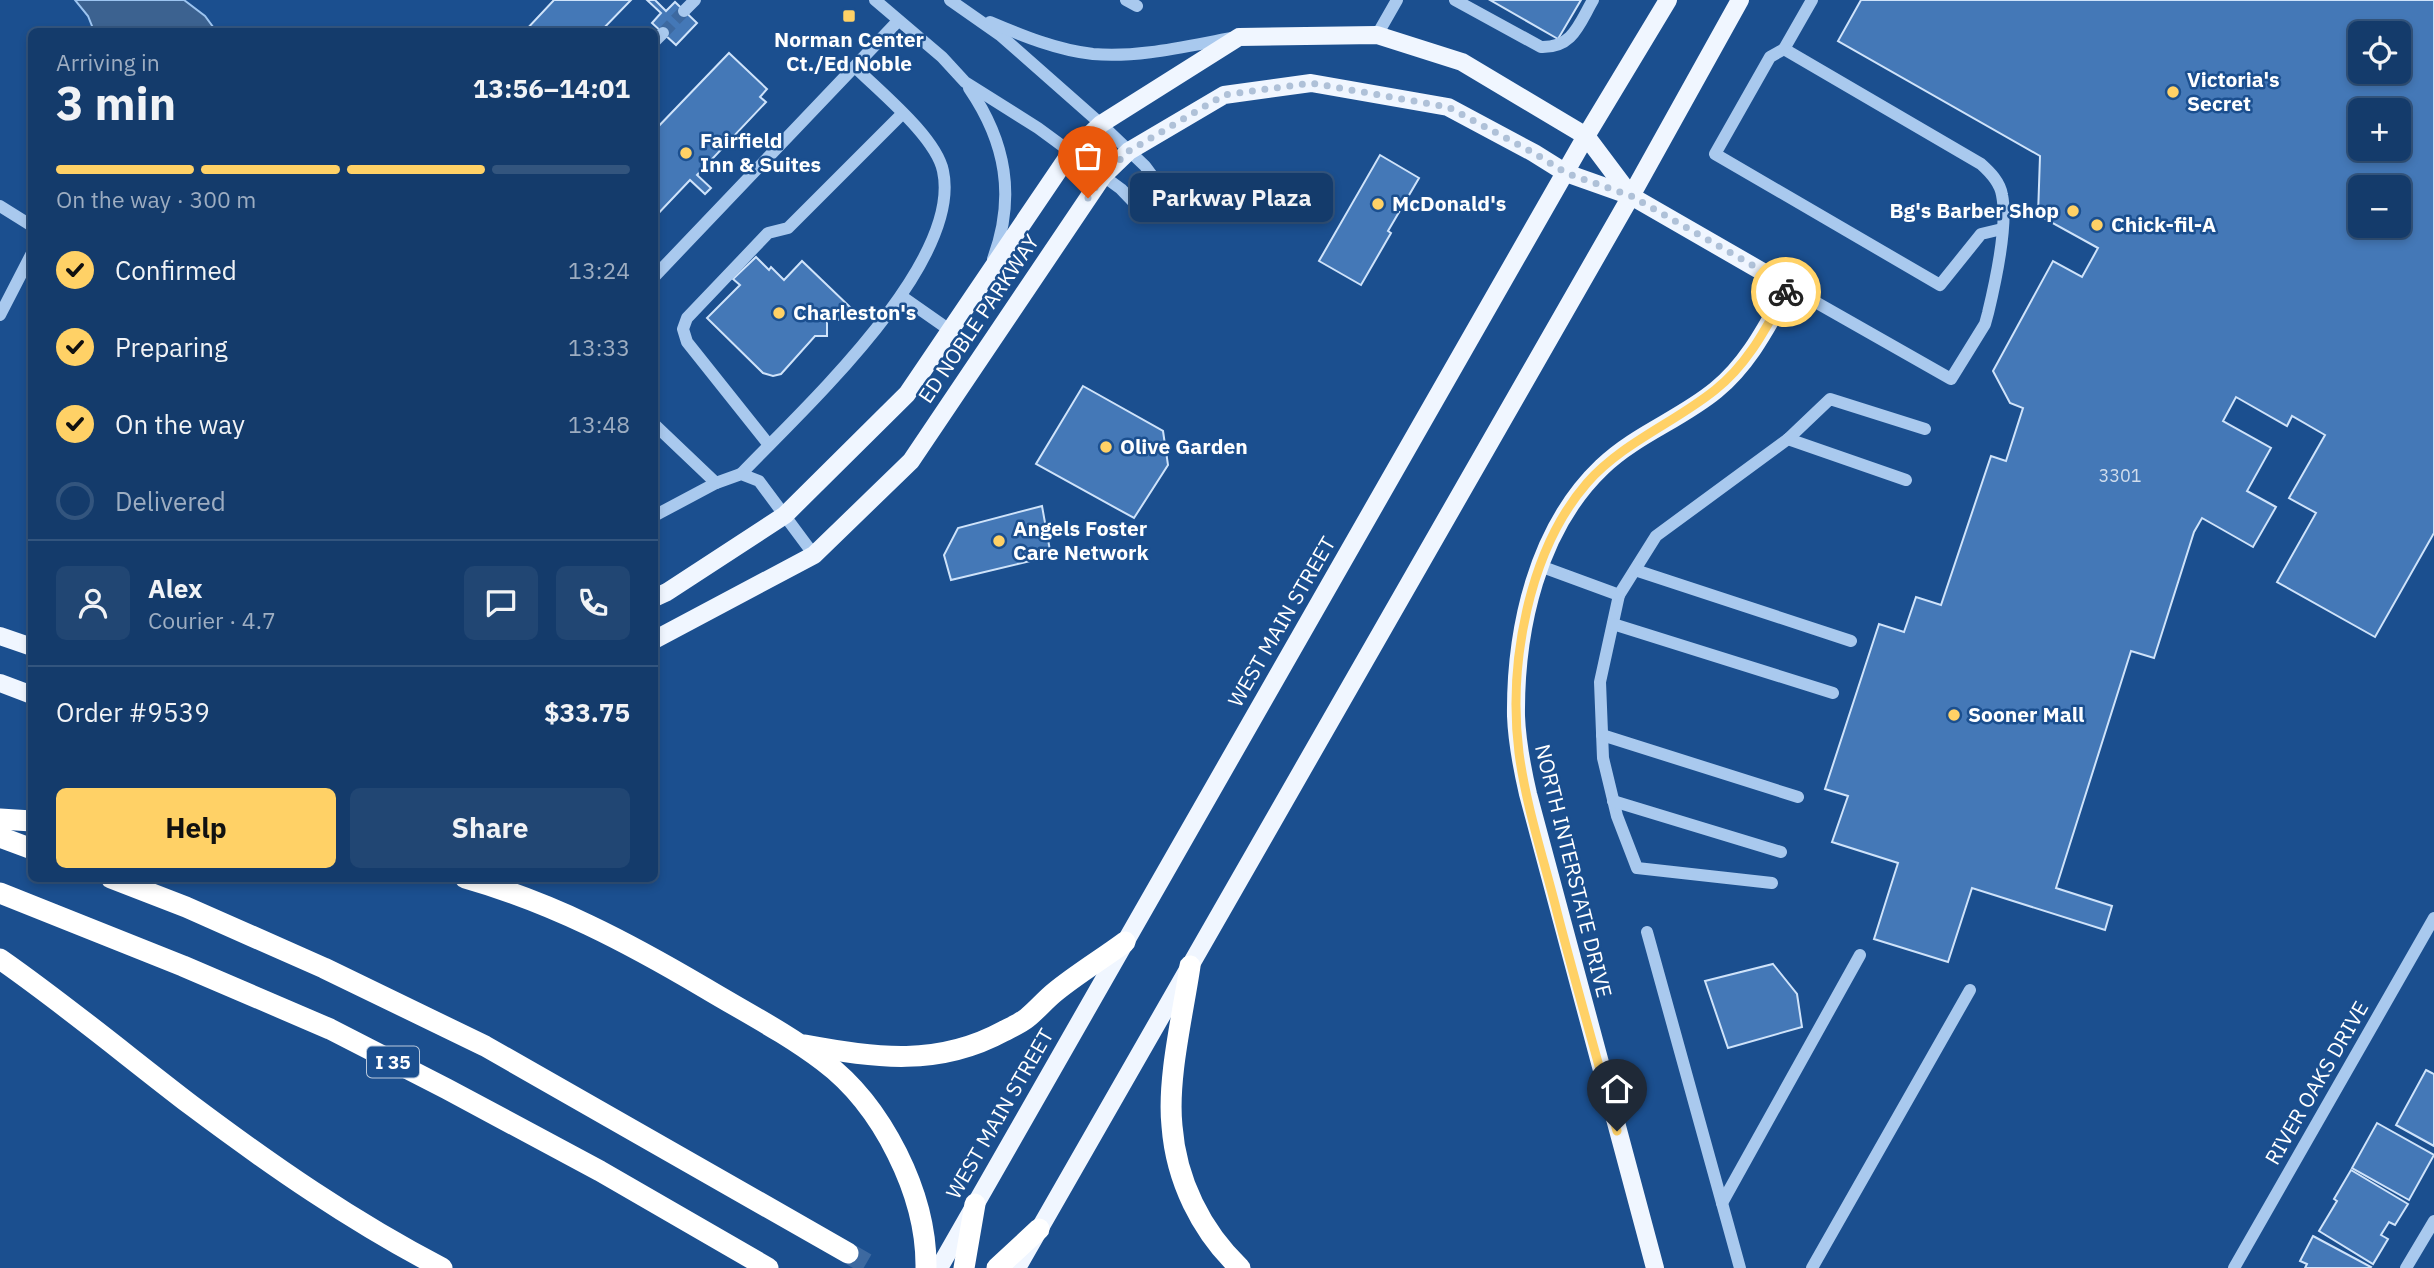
<!DOCTYPE html>
<meta charset="utf-8">
<style>
body{margin:0;font-family:"IBM Plex Sans",sans-serif;background:#214673;color:#f1f3f6;height:100vh;display:flex;flex-direction:column;font-size:26px;white-space:nowrap}
*{box-sizing:border-box;margin:0}
p{font-size:23px;color:#9dadc1}
.icon{flex:none;width:38px;height:38px;fill:none;stroke:currentColor;stroke-width:2;stroke-linecap:round;stroke-linejoin:round}
.map{position:relative;flex:1;overflow:hidden}
.side{position:absolute;left:28px;top:28px;width:630px;height:854px;display:flex;flex-direction:column;background:#143b6b;border-radius:10px;box-shadow:0 4px 10px #0003,0 0 0 2px #33557e}
.side>*{flex:none}
.controls{position:absolute;left:2348px;top:21px;display:grid;gap:14px}
.controls a{display:grid;place-items:center;width:63px;height:63px;border-radius:10px;background:#143b6b;box-shadow:0 4px 10px #0003,0 0 0 2px #33557e;font-size:35px}
.pin{position:absolute;display:grid;place-items:center;width:60px;height:60px;color:#fff;margin:-72px -30px;border-radius:50% 50% 50% 0;rotate:-45deg;box-shadow:0 0 7px #0007}
.pin .icon{rotate:45deg}
.courier{position:absolute;display:grid;place-items:center;width:70px;height:70px;margin:-35px;border:5px solid #ffd166;border-radius:50%;background:#fff;color:#222;box-shadow:0 2px 9px #0007}
.bubble{position:absolute;height:49px;border-radius:10px;background:#143b6b;box-shadow:0 4px 10px #0003,0 0 0 2px #33557e;font-size:23px;font-weight:700;line-height:49px;text-align:center}
.headline em{font-style:normal;font-weight:700}
.headline div{display:flex;flex-direction:column-reverse}
.headline{display:flex;align-items:center;justify-content:space-between;height:119px;padding:0 28px}
h1{font-size:46px;font-weight:700;line-height:52px}
.bar{display:grid;grid-template-columns:repeat(4,1fr);gap:10px 7px;align-content:center;height:84px;padding:0 28px}
.bar i{height:9px;border-radius:5px;background:#33557e}
.bar .selected{background:#ffd166}
.bar p{grid-column:span 4}
.line{display:flex;align-items:center;gap:18px;padding:0 28px;border-top:2px solid #33557e}
.line div{flex:1}
.round{display:grid;place-items:center;flex:none;width:74px;height:74px;border-radius:10px;background:#214673}
ol{padding:0 28px;list-style:none}
li{display:flex;align-items:center;gap:21px;height:77px}
li p{margin-inline-start:auto}
li .icon{padding:7px;border-radius:50%;background:#ffd166;color:#111;stroke-width:4}
li:last-child{color:#9dadc1}
li i{width:38px;height:38px;border:4px solid #33557e;border-radius:50%}
.primary-button{display:flex;gap:14px;margin-top:auto;padding:14px 28px}
.primary-button a{flex:1;height:80px;border-radius:10px;background:#ffd166;color:#111;font-size:28px;font-weight:700;line-height:80px;text-align:center}
.primary-button a+a{background:#214673;color:#f1f3f6}
.map>svg:first-child{display:block}
.water{fill:#3c6290;stroke:#9cc4f0;stroke-width:2}
.building{fill:#4478b7;stroke:#cfe3fa;stroke-width:2;fill-rule:evenodd}
.lines{fill:none;stroke-linecap:round;stroke-linejoin:round}
.minor-tunnel{stroke:#3d69a0;stroke-width:12;stroke-dasharray:12 6;stroke-linecap:butt}
.highway-tunnel{stroke:#3d69a0;stroke-width:21;stroke-dasharray:21 10;stroke-linecap:butt}
.minor{stroke:#a9c9ee;stroke-width:12}
.major{stroke:#f0f6ff;stroke-width:18}
.highway{stroke:#fff;stroke-width:21}
.done{stroke:#afc1d8;stroke-width:7;stroke-dasharray:0 12.6}
.route{stroke:#ffd166;stroke-width:9}
.poi-dot{fill:#ffd166;stroke:#1b4f8f;stroke-width:2.5}
.labels{text-anchor:middle;stroke-width:5;stroke-linejoin:round;paint-order:stroke}
.number-label{font-size:18px;fill:#d0dded}
.shield{fill:#1b4f8f;stroke:#bbcadd;stroke-width:2}
.shield-label{font-size:19px;font-weight:bold;fill:#fff}
.poi-label{font-size:21px;font-weight:bold;fill:#fff;stroke:#1b4f8f;text-anchor:start}
.street-label{font-size:21px;fill:#fff;stroke:#1b4f8f}
</style>
<div class="map">
<svg width="2434" height="1268" viewBox="0 0 2434 1268">
<rect width="100%" height="100%" fill="#1b4f8f"/>
<polygon class="water" points="75,0 184,0 205,16 216,31 94,31 88,16"/>
<g class="building">
<polygon points="554,0 631,0 600,32 524,32"/>
<polygon points="647,0 655,0 666,11 675,2 697,23 676,45 652,23 661,13"/>
<polygon points="1490,0 1581,0 1558,39"/>
<path d="M1861 0H2434V533L2375 637 2277 582 2316 513 2289 498 2325 435 2292 416 2287 426 2236 397 2223 421 2271 448 2247 491 2276 507 2253 547 2202 518 2194 532 2154 658 2131 651 2056 888 2112 906 2105 930 1972 888 1948 962 1874 939 1898 863 1832 842 1848 796 1825 789 1879 624 1904 632 1916 597 1941 605 1991 456 2006 461 2023 408 2010 403 1993 371 2053 261 2082 277 2098 248 2038 215 2040 156 1838 41ZM2361 33H2399V72H2361ZM2361 110H2399V149H2361ZM2361 187H2399V226H2361Z"/>
<polygon points="729,53 767,89 760,97 766,102 697,175 711,188 705,194 690,180 654,218 654,131"/>
<polygon points="1380,155 1419,178 1388,231 1391,233 1361,285 1319,261"/>
<polygon points="756,257 769,270 771,267 784,280 802,261 850,307 838,320 827,320 827,336 815,336 781,374 773,376 763,373 707,318 740,285 733,279"/>
<polygon points="1083,386 1163,431 1168,465 1134,518 1036,464"/>
<polygon points="1042,506 1051,556 951,580 944,555 958,528"/>
<polygon points="1773,964 1797,994 1802,1027 1728,1048 1705,981"/>
<polygon points="2426,1070 2434,1074 2434,1146 2396,1125"/>
<polygon points="2377,1123 2434,1155 2409,1200 2352,1168"/>
<polygon points="2351,1170 2408,1204 2395,1225 2389,1222 2381,1235 2388,1239 2373,1264 2319,1231 2337,1201 2334,1199"/>
<polygon points="2313,1236 2371,1267 2370,1268 2305,1268 2307,1264 2300,1261"/>
</g>
<g class="lines">
<polyline class="minor-tunnel" points="663,33 684,11"/>
<polyline class="highway-tunnel" points="848,1253 874,1268"/>
<g class="minor">
<polyline points="875,0 942,57 965,82 1038,128 1121,189 1145,214"/>
<polyline points="950,0 1000,35 1101,124 1145,166 1173,204"/>
<polyline points="1126,0 1137,6"/>
<path d="M1455 0 1541 47C1573 48 1579 24 1593 0"/>
<polyline points="1812,0 1784,49 1770,57 1715,154 1940,285 1981,234 2002,229"/>
<polyline points="684,11 695,0"/>
<path d="M990 22C1023 36 1057 50 1093 54 1139 58 1187 46 1232 38"/>
<polyline points="1377,35 1397,0"/>
<polyline points="654,42 663,33"/>
<path d="M1784 49 1981 164C1990 172 2000 182 2002 195 2008 224 1995 284 1988 313L1985 324 1951 379 1789 287"/>
<path d="M969 88C1006 142 1016 197 993 259"/>
<polyline points="0,206 32,226"/>
<polyline points="654,277 898,21"/>
<polyline points="901,296 951,331"/>
<polyline points="0,315 32,253"/>
<polyline points="654,424 716,483"/>
<polyline points="1788,439 1906,480"/>
<polyline points="769,445 687,342 683,329 687,318 768,233 788,228 902,114"/>
<path d="M741 474C801 411 963 264 943 171 936 137 880 92 855 67"/>
<polyline points="654,516 716,483 741,474 759,481 814,555"/>
<polyline points="1540,566 1619,595 1656,536 1788,439 1830,399 1925,429"/>
<polyline points="1635,570 1851,641"/>
<polyline points="1619,595 1600,682 1603,758 1617,816 1637,868 1772,883"/>
<polyline points="1613,624 1833,693"/>
<polyline points="1602,735 1798,797"/>
<polyline points="1613,801 1781,852"/>
<polyline points="1647,932 1740,1268"/>
<polyline points="1722,1203 1860,955"/>
<polyline points="1812,1268 1970,990"/>
<polyline points="2234,1268 2434,918"/>
<polyline points="2406,1268 2434,1221"/>
</g>
<g class="major">
<polyline points="654,598 667,592 785,515 907,394 1071,152 1101,124 1239,37 1377,35 1462,62 1586,136 1631,196"/>
<polyline points="0,636 32,647"/>
<path d="M654 640 814 555 911 461 1103 176 1129 151 1224 95 1311 83 1448 107 1534 153 1566 173 1631 196 1789 287C1768 324 1750 362 1716 390 1681 419 1635 435 1602 467 1537 529 1515 629 1516 716 1517 743 1522 768 1528 794L1655 1268"/>
<polyline points="0,683 32,695"/>
<polyline points="939,1268 1586,136 1668,0"/>
<polyline points="1017,1268 1631,196 1740,0"/>
</g>
<g class="highway">
<polyline points="0,819 32,821"/>
<polyline points="0,837 32,849"/>
<polyline points="111,878 186,907 324,968 485,1046 848,1253"/>
<path d="M465 878C553 903 627 942 705 988 745 1012 786 1033 823 1061 882 1105 927 1194 926 1268"/>
<polyline points="0,893 183,966 330,1029 447,1089 600,1171 768,1268"/>
<path d="M0 959C66 1005 127 1056 191 1105 271 1165 353 1222 442 1268"/>
<path d="M1190 966C1183 1014 1167 1079 1172 1126 1176 1180 1201 1231 1240 1268"/>
<path d="M805 1045C876 1058 938 1067 1004 1031 1012 1027 1021 1023 1027 1018 1037 1010 1045 1000 1055 992 1077 974 1102 959 1125 942"/>
<polyline points="964,1268 975,1204"/>
<polyline points="997,1268 1039,1229"/>
</g>
</g>
<g class="lines">
<polyline class="done" points="1088,198 1103,176 1129,151 1224,95 1311,83 1448,107 1534,153 1566,173 1631,196 1789,286 1786,292"/>
<path class="route" d="M1617 1131C1597 1058 1576 985 1557 912 1544 860 1526 806 1519 753 1508 665 1528 551 1587 483 1622 443 1674 423 1715 390 1748 364 1766 328 1786 292"/>
</g>
<g class="poi-dot">
<rect x="842" y="9" width="14" height="14" rx="3.5"/>
<circle cx="2173" cy="92" r="7"/>
<circle cx="686" cy="153" r="7"/>
<circle cx="1378" cy="204" r="7"/>
<circle cx="2073" cy="211" r="7"/>
<circle cx="2097" cy="225" r="7"/>
<circle cx="779" cy="313" r="7"/>
<circle cx="1106" cy="447" r="7"/>
<circle cx="999" cy="541" r="7"/>
<circle cx="1954" cy="715" r="7"/>
</g>
<g class="labels">
<g class="number-label">
<text x="2120" y="482">3301</text>
</g>
<rect class="shield" x="367" y="1046.5" width="52" height="31" rx="5"/>
<g class="shield-label">
<text x="393" y="1069">I 35</text>
</g>
<g class="poi-label">
<text x="849" y="47" text-anchor="middle">Norman Center<tspan x="849" dy="24">Ct./Ed Noble</tspan></text>
<text x="2187" y="87">Victoria's<tspan x="2187" dy="24">Secret</tspan></text>
<text x="700" y="148">Fairfield<tspan x="700" dy="24">Inn &amp; Suites</tspan></text>
<text x="1392" y="211">McDonald's</text>
<text x="2059" y="218" text-anchor="end">Bg's Barber Shop</text>
<text x="2111" y="232">Chick-fil-A</text>
<text x="793" y="320">Charleston's</text>
<text x="1120" y="454">Olive Garden</text>
<text x="1013" y="536">Angels Foster<tspan x="1013" dy="24">Care Network</tspan></text>
<text x="1968" y="722">Sooner Mall</text>
</g>
<g class="street-label">
<text transform="translate(979 319) rotate(-56)" y="7">ED NOBLE PARKWAY</text>
<text transform="translate(1282 622) rotate(-60)" y="7">WEST MAIN STREET</text>
<text transform="translate(1573 871) rotate(76)" y="7">NORTH INTERSTATE DRIVE</text>
<text transform="translate(2317 1083) rotate(-60)" y="7">RIVER OAKS DRIVE</text>
<text transform="translate(1000 1114) rotate(-60)" y="7">WEST MAIN STREET</text>
</g>
</g>
</svg>
<div class="controls">
<a><svg class="icon" aria-label="locate" viewBox="0 0 24 24"><circle cx="12" cy="12" r="6"/><path d="M12 2v4M12 18v4M2 12h4M18 12h4"/></svg></a>
<a>+</a>
<a>−</a>
</div>
<div class="pin" style="left:1088px;top:198px;background:#ea580c"><svg class="icon" aria-label="bag" viewBox="0 0 24 24"><path d="M5 8h14l-1 12H6zM9 8a3 3 0 0 1 6 0"/></svg></div>
<div class="pin" style="left:1617px;top:1131px;background:#1f2937"><svg class="icon" aria-label="home" viewBox="0 0 24 24"><path d="M3 11l9-7 9 7M6 9v11h12V9"/></svg></div>
<div class="courier" style="left:1786px;top:292px"><svg class="icon" aria-label="bike" viewBox="0 0 24 24"><circle cx="6" cy="16" r="4"/><circle cx="18" cy="16" r="4"/><path d="M6 16l4-8h5l3 8M10 8l3 8H6M13 5h3"/></svg></div>
<div class="bubble" style="left:1130px;top:173px;width:203px">Parkway Plaza</div>
<section class="side">
<div class="headline"><div><h1>3 min</h1><p>Arriving in</p></div><em>13:56–14:01</em></div>
<div class="bar"><i class="selected"></i><i class="selected"></i><i class="selected"></i><i></i><p>On the way · 300 m</p></div>
<ol>
<li><svg class="icon" aria-label="check" viewBox="0 0 24 24"><path d="M5 12l5 5 9-10"/></svg>Confirmed<p>13:24</p></li>
<li><svg class="icon" aria-label="check" viewBox="0 0 24 24"><path d="M5 12l5 5 9-10"/></svg>Preparing<p>13:33</p></li>
<li><svg class="icon" aria-label="check" viewBox="0 0 24 24"><path d="M5 12l5 5 9-10"/></svg>On the way<p>13:48</p></li>
<li><i></i>Delivered</li>
</ol>
<div class="line" style="height:126px"><a class="round"><svg class="icon" aria-label="person" viewBox="0 0 24 24"><circle cx="12" cy="8" r="4"/><path d="M4 21q1-7 8-7t8 7"/></svg></a><div><b>Alex</b><p>Courier · 4.7</p></div><a class="round"><svg class="icon" aria-label="chat" viewBox="0 0 24 24"><path d="M4 5h16v11H9l-5 4z"/></svg></a><a class="round"><svg class="icon" aria-label="phone" viewBox="0 0 24 24"><path d="M5 4h4l2 5-3 2q2 4 5 5l2-3 5 2v4C11 20 4 13 5 4z"/></svg></a></div>
<div class="line" style="height:91px"><div>Order #9539</div><b>$33.75</b></div>
<div class="primary-button"><a>Help</a><a>Share</a></div>
</section>
</div>
